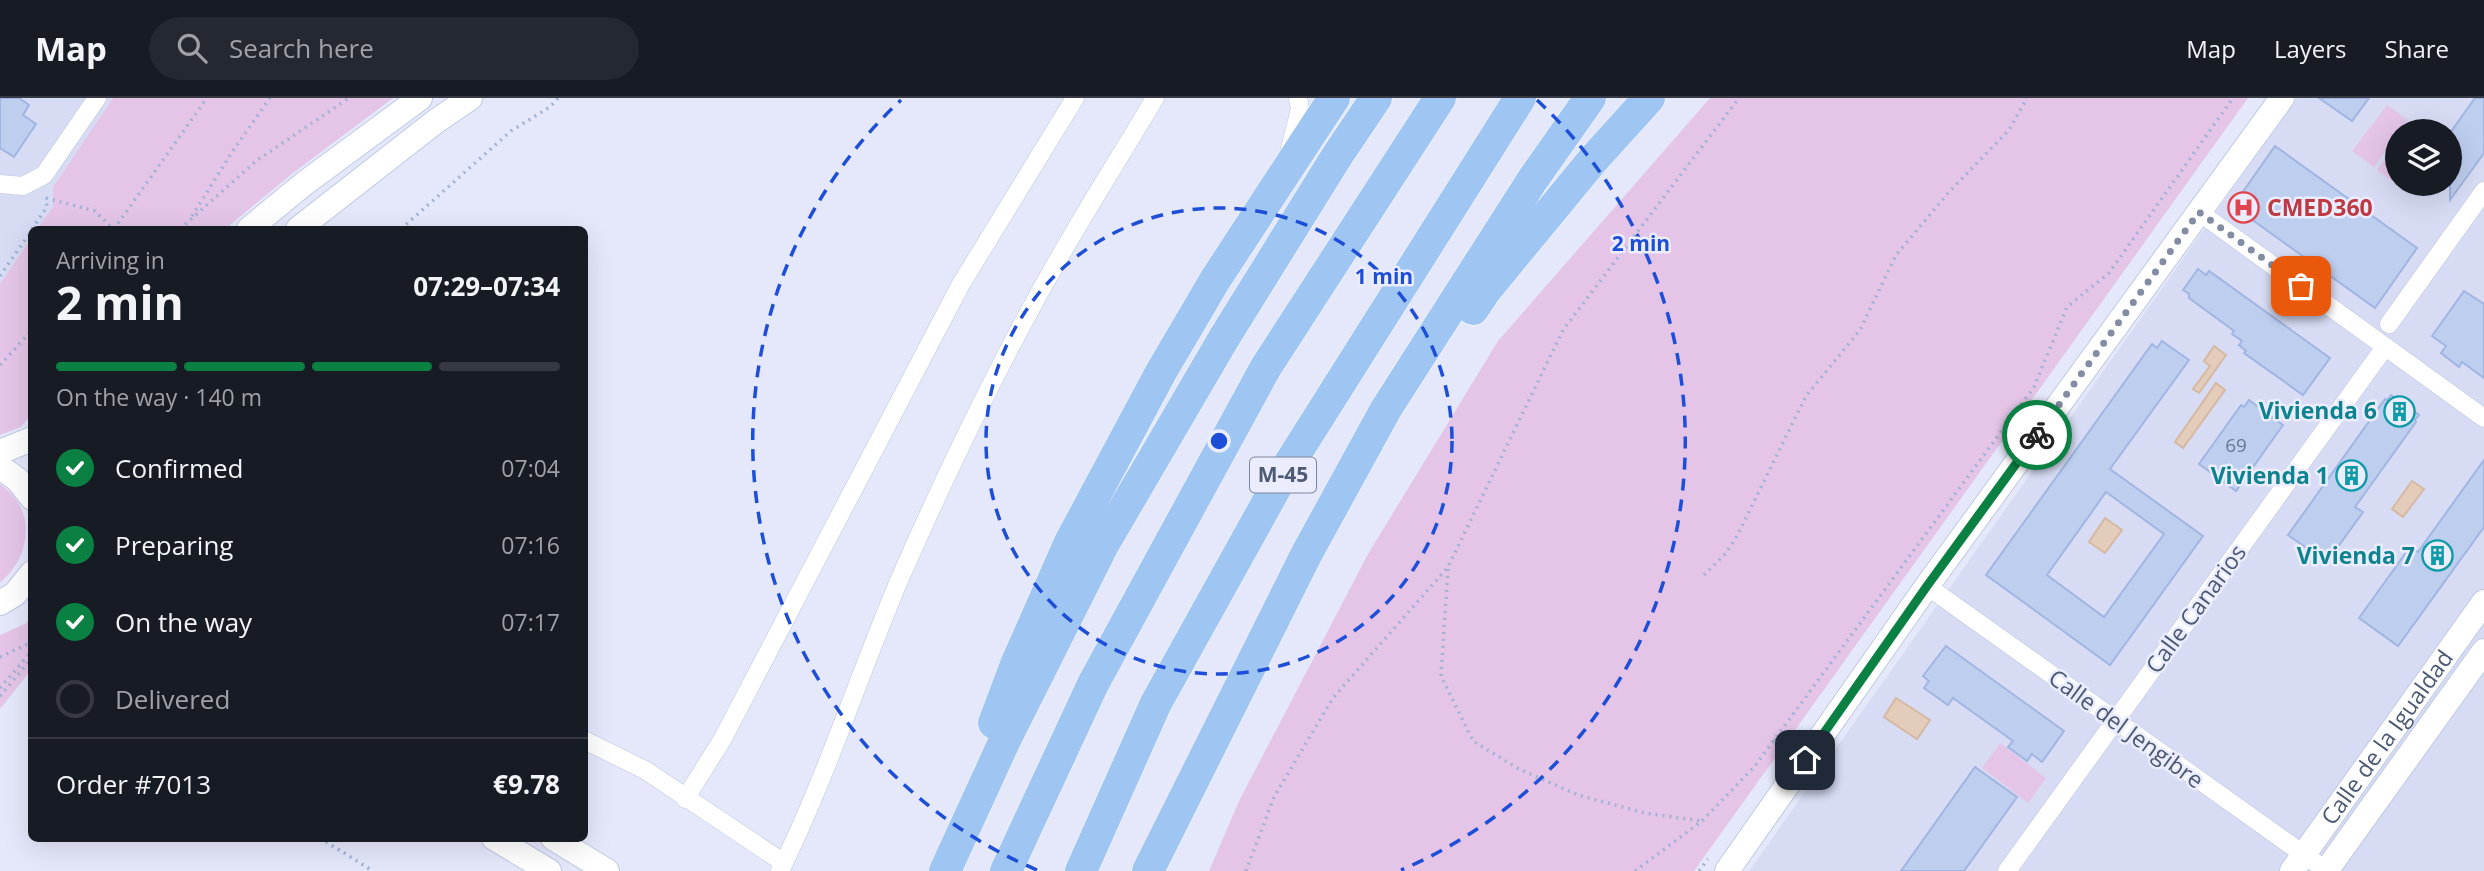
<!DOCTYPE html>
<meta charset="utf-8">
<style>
body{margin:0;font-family:"Open Sans",sans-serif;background:#242831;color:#f1f3f6;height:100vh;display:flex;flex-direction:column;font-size:26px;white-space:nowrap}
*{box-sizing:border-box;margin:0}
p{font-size:23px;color:#9ea1a6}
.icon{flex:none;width:38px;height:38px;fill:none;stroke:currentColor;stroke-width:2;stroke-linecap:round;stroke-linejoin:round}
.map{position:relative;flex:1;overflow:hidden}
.side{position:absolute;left:28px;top:128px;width:560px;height:616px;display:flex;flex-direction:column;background:#171b24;border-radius:10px;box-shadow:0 7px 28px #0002}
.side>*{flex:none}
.fabs{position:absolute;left:2385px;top:21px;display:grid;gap:14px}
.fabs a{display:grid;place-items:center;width:77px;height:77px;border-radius:50%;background:#171b24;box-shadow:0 7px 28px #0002;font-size:35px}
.pin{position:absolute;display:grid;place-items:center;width:60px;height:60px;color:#fff;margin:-30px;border-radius:14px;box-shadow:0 4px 10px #0006}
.courier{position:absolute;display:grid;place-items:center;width:70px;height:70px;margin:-35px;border:5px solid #0b8043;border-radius:50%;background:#fff;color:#222;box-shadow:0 2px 9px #0007}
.head em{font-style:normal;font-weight:700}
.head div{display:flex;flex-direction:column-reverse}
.head{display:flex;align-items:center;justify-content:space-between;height:119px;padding:0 28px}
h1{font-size:46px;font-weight:700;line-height:52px}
.bar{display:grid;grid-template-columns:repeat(4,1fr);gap:10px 7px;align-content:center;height:84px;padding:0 28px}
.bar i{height:9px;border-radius:5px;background:#363941}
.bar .active{background:#0b8043}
.bar p{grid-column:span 4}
.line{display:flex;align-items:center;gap:18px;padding:0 28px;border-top:2px solid #363941}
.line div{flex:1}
ol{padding:0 28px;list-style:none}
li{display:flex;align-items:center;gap:21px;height:77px}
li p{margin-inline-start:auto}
li .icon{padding:7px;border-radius:50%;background:#0b8043;color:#fff;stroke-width:4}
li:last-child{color:#9ea1a6}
li i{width:38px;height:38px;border:4px solid #363941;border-radius:50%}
header{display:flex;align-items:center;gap:42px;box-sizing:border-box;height:98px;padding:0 35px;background:#171b24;border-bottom:2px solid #363941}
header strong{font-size:33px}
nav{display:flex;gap:38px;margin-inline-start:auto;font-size:24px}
.search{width:490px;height:63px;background:#242831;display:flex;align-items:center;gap:18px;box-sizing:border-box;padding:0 24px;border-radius:38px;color:#9ea1a6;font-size:26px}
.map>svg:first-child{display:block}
.residential{fill:#d7dcf4;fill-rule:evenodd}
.green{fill:#e4c5e8}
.water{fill:#e4ccbb;stroke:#d5b8a2;stroke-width:2}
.building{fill:#beceef;stroke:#a0b5e1;stroke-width:2;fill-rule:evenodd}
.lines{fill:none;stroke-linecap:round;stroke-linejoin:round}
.street-casing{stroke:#bec6dd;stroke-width:19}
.secondary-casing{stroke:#c0c9e4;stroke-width:26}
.highway-casing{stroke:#fff;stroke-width:33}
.path{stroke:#a2b2d4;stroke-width:3.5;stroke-dasharray:2 5;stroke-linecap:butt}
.street{stroke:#fff;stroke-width:18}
.secondary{stroke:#fff;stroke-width:24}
.highway{stroke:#9fc5f2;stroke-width:32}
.done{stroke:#828ca3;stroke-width:7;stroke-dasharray:0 12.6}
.route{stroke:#0b8043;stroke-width:9}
.ring{fill:none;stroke:#1d4ed8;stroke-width:3.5;stroke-dasharray:12 9}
.labels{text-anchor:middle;stroke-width:5;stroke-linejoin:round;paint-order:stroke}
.number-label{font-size:19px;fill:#687792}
.shield{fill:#ebedfe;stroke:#7c869d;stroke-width:2}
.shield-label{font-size:21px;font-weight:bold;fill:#4c5a73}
.health-label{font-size:23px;font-weight:bold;fill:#be3a42;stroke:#ebedfe;text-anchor:start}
.culture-label{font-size:23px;font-weight:bold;fill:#0d838f;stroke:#ebedfe;text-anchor:end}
.street-label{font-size:23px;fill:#4c5a73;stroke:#ebedfe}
.centre{fill:#1d4ed8;stroke:#ebedfe;stroke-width:3.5}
.ring-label{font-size:21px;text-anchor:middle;font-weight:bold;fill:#1d4ed8;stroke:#ebedfe;stroke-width:5;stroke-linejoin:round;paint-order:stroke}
</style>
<header>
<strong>Map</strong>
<div class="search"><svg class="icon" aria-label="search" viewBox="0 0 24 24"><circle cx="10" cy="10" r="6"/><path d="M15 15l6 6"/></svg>Search here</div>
<nav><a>Map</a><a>Layers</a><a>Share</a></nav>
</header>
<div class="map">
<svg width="2484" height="773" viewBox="0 0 2484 773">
<rect width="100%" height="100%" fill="#e5e8fb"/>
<g class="residential">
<polygon points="0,0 113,0 53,89 53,108 37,131 32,131 31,140 0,186"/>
<path d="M2297 0H2484V773H1749ZM2398 33H2450V86H2398Z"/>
</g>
<g class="green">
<polygon points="113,0 393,0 293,75 225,131 37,131 53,108 53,89"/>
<polygon points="1710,0 2248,0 1694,773 1209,773 1239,703 1368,456 1498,243"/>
<polygon points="2387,7 2408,22 2401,33 2398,33 2397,37 2374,69 2352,53"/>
<polygon points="2397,43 2398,86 2402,86 2400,88 2377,72"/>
<polygon points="31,140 31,317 21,329 0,337 0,186"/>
<path d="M0 386C37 412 32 457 0 485Z"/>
<polygon points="31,520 31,572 0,611 0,537 25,526"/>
<polygon points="2000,645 2046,680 2028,705 1982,670"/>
</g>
<g class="water">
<polygon points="2214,248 2226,257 2199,295 2193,291 2210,268 2204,263"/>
<polygon points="2216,285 2225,292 2183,350 2175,344"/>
<polygon points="2412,383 2424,391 2403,419 2392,411"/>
<polygon points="2105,420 2122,432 2105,455 2089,444"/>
<polygon points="1896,600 1930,622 1917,641 1884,619"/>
</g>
<g class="building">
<polygon points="0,0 19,0 29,7 23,17 36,26 14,59 0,50"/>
<polygon points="2319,0 2369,0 2352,23"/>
<polygon points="2475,0 2484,0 2484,55 2450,102 2450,35"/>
<polygon points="2275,48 2417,150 2375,210 2233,108"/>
<polygon points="2198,171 2206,177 2209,173 2330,260 2303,297 2244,255 2246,253 2239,247 2242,243 2232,236 2234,233 2189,200 2189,196 2183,192"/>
<polygon points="2464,193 2484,206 2484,280 2462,264 2459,269 2441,255 2446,248 2432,238"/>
<path d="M2162 243 2189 262 2110 371 2203 438 2110 567 1986 477 2152 246 2157 250ZM2106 394 2164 436 2104 519 2047 477Z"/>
<polygon points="2391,297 2419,317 2415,322 2416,324 2355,409 2363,414 2327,464 2288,437 2385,301 2387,302"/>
<polygon points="2249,302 2283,327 2236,393 2199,366 2241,307 2244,309"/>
<polygon points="2484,362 2484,429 2398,548 2359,520 2410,449 2418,454"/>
<polygon points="1946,548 2064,633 2042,664 2032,656 2027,663 2008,649 2013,643 1971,613 1953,600 1948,607 1924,590 1929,583 1923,578"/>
<polygon points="1975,669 2017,699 1964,773 1901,773"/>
</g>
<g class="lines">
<defs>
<g id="street">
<polyline points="1290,51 1300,11 1298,0"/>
<polyline points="0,86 23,88 44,77 97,0"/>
<polyline points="2199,114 2484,320"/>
<polyline points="2389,226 2484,93"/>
<polyline points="1927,488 2327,773"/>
<polyline points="584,642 645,672 784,765"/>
<polyline points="685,701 722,642 961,186 1075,0"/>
<path d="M780 773C827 678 859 576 901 478 952 362 1008 246 1073 136 1099 91 1128 46 1155 0"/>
<polyline points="2007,773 2385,249"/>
</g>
<g id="secondary">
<polyline points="249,131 305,85 420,0"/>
<polyline points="298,131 435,24 470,0"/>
<polyline points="0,354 32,341"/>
<polyline points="0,369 18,382 32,400"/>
<polyline points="0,505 15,496 32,475"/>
<polyline points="494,740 549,773"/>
<polyline points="553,740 607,773"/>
<polyline points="1727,773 1927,488 2282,0"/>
<path id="s1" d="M2292 773 2484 504"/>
<polyline points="2326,773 2484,553"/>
</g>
<g id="highway">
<polyline points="1473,211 1485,193 1592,63 1649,0"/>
<polyline points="994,625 1017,564 1070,444 1161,274 1215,182 1334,0"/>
<polyline points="945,773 1005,642 1103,447 1224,240 1337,58 1376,0"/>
<polyline points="1006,773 1093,586 1266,269 1440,0"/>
<polyline points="1081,773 1156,605 1286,371 1520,0"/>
<polyline points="1148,773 1307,455 1386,311 1533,81 1590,0"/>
</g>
</defs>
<use href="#street" class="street-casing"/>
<use href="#secondary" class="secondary-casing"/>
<use href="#highway" class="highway-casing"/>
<g class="path">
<polyline points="46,100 95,113 113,131"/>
<polyline points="192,118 232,54 270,0"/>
<polyline points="32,131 47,109 46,100"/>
<polyline points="114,131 207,0"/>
<polyline points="180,131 256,63 349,0"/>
<polyline points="401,131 511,33 550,9 558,0"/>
<polyline points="0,178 32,132"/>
<polyline points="0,267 32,232"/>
<polyline points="1448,471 1441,578 1473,643 1519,671 1578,697 1645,715 1702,723"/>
<polyline points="1704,477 1726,455 1738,436 1806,298 1860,232 1896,157 1949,94 2009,32 2027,0"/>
<polyline points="0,559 32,544"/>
<polyline points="0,590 32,553"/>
<polyline points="0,598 32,560"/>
<polyline points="1774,641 1786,651"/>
<polyline points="320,740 373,773"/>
<polyline points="1246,773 1274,699 1333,600 1448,469 1563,232 1739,0"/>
<polyline points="1635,773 1702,723 1755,668 2034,289 2067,209 2109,175 2233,0"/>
<polyline points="1699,773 1708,761"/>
</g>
<use href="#street" class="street"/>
<use href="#secondary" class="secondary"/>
<use href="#highway" class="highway"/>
</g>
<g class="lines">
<polyline class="done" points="2037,337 2199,114 2301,188"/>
<polyline class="route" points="1805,662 1927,488 2037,337"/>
</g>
<g class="ring">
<circle cx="1219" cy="343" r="233"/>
<path d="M1037 772A466 466 0 0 1 901 2M1537 2A466 466 0 0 1 1401 772"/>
</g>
<defs>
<symbol id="hospital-ring" viewBox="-11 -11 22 22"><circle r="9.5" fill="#ebedfe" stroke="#e0444e" stroke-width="1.5"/><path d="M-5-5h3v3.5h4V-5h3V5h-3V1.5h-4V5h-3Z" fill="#e0444e"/></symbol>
<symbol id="building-ring" viewBox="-11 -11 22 22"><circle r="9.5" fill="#ebedfe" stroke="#0f9aa8" stroke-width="1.5"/><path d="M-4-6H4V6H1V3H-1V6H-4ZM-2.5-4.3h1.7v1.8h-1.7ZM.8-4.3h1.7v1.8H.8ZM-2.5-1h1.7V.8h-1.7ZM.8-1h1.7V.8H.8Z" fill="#0f9aa8"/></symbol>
</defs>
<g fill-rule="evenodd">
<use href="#hospital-ring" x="2226" y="92" width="35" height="35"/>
<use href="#building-ring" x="2382" y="296" width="35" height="35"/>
<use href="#building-ring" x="2334" y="360" width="35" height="35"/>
<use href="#building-ring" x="2420" y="440" width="35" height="35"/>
</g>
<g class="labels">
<g class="number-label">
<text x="2236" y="354">69</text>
</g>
<rect class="shield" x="1250" y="359.5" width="66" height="35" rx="5"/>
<g class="shield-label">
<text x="1283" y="384">M-45</text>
</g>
<g class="health-label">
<text x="2267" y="118">CMED360</text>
</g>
<g class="culture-label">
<text x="2377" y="321">Vivienda 6</text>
<text x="2329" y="386">Vivienda 1</text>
<text x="2415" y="466">Vivienda 7</text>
</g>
<g class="street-label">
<text transform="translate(2196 511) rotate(-54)" y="8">Calle Canarios</text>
<text transform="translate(2126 631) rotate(36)" y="8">Calle del Jengibre</text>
<text dy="8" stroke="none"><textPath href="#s1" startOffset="164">Calle de la Igualdad</textPath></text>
</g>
</g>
<circle cx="1219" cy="343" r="10" class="centre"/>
<g class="ring-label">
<text x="1641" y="153">2 min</text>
<text x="1384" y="186">1 min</text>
</g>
</svg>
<div class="fabs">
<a><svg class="icon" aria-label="layers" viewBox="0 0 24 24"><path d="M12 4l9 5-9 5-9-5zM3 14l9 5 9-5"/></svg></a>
</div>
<div class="pin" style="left:2301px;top:188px;background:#ea580c"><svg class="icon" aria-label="bag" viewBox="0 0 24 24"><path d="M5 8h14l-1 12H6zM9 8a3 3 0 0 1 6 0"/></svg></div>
<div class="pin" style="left:1805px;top:662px;background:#1f2937"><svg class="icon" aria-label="home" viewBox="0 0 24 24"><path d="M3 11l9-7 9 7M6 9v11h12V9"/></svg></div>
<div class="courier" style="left:2037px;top:337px"><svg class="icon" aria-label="bike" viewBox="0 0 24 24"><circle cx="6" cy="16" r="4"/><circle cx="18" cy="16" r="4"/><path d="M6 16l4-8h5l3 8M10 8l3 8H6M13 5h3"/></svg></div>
<section class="side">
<div class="head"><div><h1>2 min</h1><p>Arriving in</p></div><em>07:29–07:34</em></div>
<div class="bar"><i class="active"></i><i class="active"></i><i class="active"></i><i></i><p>On the way · 140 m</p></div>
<ol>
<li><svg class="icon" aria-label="check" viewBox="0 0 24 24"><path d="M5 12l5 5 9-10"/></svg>Confirmed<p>07:04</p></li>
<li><svg class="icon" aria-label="check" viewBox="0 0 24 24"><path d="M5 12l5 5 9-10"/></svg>Preparing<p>07:16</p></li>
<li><svg class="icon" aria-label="check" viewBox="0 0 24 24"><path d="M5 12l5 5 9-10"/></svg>On the way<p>07:17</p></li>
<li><i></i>Delivered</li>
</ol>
<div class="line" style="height:91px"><div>Order #7013</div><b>€9.78</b></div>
</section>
</div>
